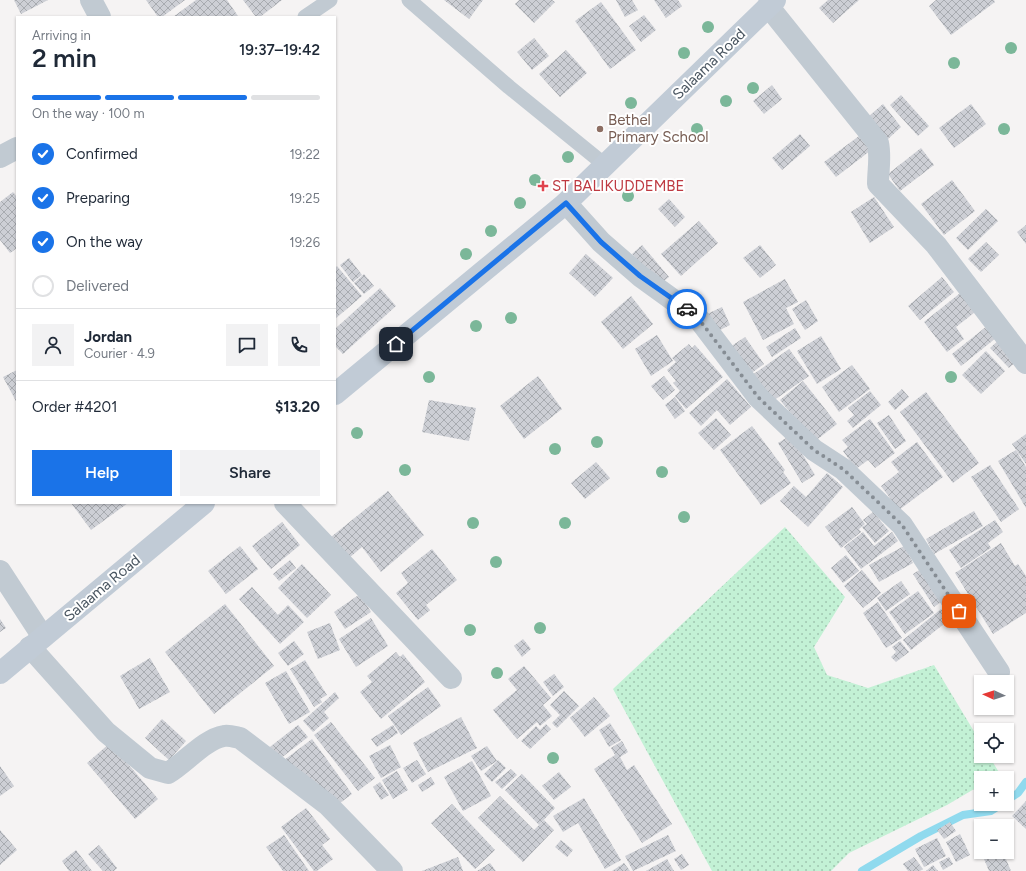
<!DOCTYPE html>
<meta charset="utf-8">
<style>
body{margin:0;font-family:Figtree,sans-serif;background:#f2f2f3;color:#1f2937;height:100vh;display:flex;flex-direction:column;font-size:15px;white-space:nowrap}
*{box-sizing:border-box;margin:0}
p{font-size:13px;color:#747a83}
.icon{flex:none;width:22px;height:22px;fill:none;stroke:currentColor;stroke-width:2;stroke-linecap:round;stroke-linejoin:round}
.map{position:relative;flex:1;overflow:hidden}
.details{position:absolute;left:16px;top:16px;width:320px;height:488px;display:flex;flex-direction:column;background:#fff;border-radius:0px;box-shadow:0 1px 3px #0004}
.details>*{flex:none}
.needle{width:26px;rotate:273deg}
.controls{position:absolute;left:974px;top:675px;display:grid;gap:8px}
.controls a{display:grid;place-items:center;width:40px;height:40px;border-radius:0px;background:#fff;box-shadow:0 1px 3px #0004;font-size:20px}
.pin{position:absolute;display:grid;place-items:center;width:34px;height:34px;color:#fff;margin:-17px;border-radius:8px;box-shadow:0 2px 6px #0006}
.courier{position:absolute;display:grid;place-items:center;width:40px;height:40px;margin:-20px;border:3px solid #1a73e8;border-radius:50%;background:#fff;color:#222;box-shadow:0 1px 5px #0007}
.overview em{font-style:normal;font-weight:600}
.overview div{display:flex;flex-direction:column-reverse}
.overview{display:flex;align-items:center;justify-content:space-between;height:68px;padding:0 16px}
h1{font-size:26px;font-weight:600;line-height:30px}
.bar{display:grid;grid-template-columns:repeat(4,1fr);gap:6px 4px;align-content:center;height:48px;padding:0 16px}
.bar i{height:5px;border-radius:3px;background:#e0e1e3}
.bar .selected{background:#1a73e8}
.bar p{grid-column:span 4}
.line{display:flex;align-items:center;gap:10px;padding:0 16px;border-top:1px solid #e0e1e3}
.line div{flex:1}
.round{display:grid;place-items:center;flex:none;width:42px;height:42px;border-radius:0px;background:#f2f2f3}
ol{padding:0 16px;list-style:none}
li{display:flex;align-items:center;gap:12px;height:44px}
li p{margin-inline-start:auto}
li .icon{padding:4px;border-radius:50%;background:#1a73e8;color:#fff;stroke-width:4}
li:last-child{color:#747a83}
li i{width:22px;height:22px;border:2px solid #e0e1e3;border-radius:50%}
.cta{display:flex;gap:8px;margin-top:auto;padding:8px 16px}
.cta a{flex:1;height:46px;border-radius:0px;background:#1a73e8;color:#fff;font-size:16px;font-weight:600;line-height:46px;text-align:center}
.cta a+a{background:#f2f2f3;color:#1f2937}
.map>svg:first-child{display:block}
.grass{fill:url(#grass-dots)}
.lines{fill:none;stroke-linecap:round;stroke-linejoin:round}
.stream{stroke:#90daee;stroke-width:8}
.building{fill:url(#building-cross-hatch)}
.lane{stroke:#c1cad2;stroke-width:15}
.street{stroke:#c1cad2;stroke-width:22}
.secondary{stroke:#c1cbd6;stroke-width:22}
.tree{fill:#7bb799}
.done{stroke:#868d94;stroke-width:4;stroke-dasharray:0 7.2}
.route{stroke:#1a73e8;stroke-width:5}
.education-dot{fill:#8d6e63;stroke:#fff;stroke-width:1.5}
.health-dot{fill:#e0444e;stroke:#fff;stroke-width:1.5}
.labels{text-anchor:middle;stroke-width:4;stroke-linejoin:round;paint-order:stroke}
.street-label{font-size:15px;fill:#4a5661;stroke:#fff}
.education-label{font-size:15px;fill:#785e54;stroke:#fff;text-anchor:start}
.health-label{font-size:15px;fill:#be3a42;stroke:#fff;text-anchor:start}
</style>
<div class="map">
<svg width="1026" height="871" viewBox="0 0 1026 871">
<defs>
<pattern id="grass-dots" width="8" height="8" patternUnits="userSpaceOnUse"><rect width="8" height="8" fill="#c3f1d5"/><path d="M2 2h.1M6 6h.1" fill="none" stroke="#a0c6b0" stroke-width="1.8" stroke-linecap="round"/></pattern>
<pattern id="building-cross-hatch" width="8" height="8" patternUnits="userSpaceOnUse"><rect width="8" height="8" fill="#cdcfd5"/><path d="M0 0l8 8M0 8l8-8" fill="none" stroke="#a8abb0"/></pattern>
</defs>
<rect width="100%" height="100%" fill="#f5f3f3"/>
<polygon class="grass" points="785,527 845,597 814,647 827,675 868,688 934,665 981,743 981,756 989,756 1000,774 993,778 981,778 981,785 947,805 849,853 831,871 712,871 613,689"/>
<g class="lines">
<g class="stream">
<polyline points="1007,800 1018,793 1026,782"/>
<polyline points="862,871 921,836 963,815 991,811 1002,804"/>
</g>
</g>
<g class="building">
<polygon points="14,0 48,0 21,14"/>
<polygon points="146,0 185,0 162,17 158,17"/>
<polygon points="196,0 227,0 238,16 173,17"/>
<polygon points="243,0 282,0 260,17 256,17"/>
<polygon points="444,0 483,0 469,19"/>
<polygon points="519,0 552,0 555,2 534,23 515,4"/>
<polygon points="616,0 632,0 638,10 625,17"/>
<polygon points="654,0 678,0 682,6 666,18"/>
<polygon points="828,0 859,0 833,23 819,8"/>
<polygon points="936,0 994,0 995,2 951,35 929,6"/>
<polygon points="601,2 636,50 610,69 575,21"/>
<polygon points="644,15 656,30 641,42 629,26"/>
<polygon points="534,38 549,56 532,70 517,52"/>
<polygon points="566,50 587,73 560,97 539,74"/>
<polygon points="772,85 782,99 764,114 753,101"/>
<polygon points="901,95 929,126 918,136 890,105"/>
<polygon points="883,104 901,127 888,139 869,116"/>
<polygon points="971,104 986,124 954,148 939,128"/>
<polygon points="800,134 810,146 782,170 772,158"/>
<polygon points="859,136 870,151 836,177 824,162"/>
<polygon points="921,148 934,165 900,191 888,174"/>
<polygon points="952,180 975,211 944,235 921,204"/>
<polygon points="13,192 17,197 17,248 10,253 0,240 0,202"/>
<polygon points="874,197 894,227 870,243 851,212"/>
<polygon points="669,199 685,217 675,227 658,209"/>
<polygon points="986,209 998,221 968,250 956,238"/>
<polygon points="699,221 718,243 681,276 661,254"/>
<polygon points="1026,225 1026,244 1017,232"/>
<polygon points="986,242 999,255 981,272 968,259"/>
<polygon points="642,245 669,277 658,286 632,254"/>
<polygon points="760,245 776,265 760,278 743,258"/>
<polygon points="586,254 613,278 595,297 569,273"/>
<polygon points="349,258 362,275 353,282 340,265"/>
<polygon points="337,266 362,296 335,319 335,268"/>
<polygon points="364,274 374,286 364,294 354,283"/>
<polygon points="942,277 954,292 920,320 908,306"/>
<polygon points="785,279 798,302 786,308 794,324 763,340 743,302"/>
<polygon points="380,288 396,306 343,354 335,346 335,329"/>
<polygon points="964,290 979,309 956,327 964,339 947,352 924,322"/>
<polygon points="631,296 653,324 623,349 601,322"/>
<polygon points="806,300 818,321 805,330 792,309"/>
<polygon points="722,307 730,325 716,332 707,314"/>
<polygon points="987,326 996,338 961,366 952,354"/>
<polygon points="795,328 801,338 772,357 766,347"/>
<polygon points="657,335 673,361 651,376 635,349"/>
<polygon points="821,336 841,369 817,384 797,351"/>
<polygon points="745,337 764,364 746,377 727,349"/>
<polygon points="1000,339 1020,358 1009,368 990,348"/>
<polygon points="689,344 692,348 695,345 723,377 686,409 675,396 680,391 673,383 676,381 667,370 676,362 672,358"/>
<polygon points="789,349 809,376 770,403 751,376"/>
<polygon points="986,351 1005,371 981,394 962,375"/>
<polygon points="852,365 870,389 839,412 822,387"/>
<polygon points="17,370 17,403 3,377"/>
<polygon points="538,376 562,409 524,439 500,406"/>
<polygon points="664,376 675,390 663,400 651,386"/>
<polygon points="727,379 751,407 730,425 717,410 701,426 689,413"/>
<polygon points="803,381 837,424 814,442 780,400"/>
<polygon points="902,389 909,397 895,410 888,402"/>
<polygon points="870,391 881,405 853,428 847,421 854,415 848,408"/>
<polygon points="926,392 979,463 953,483 900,412"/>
<polygon points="675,397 685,411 675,419 665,405"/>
<polygon points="429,400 476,408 469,441 422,432"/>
<polygon points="889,415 906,441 895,449 877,423"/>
<polygon points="716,418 731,435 714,450 698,433"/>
<polygon points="870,419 895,453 875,468 868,460 856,469 843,451 848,447 842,440"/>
<polygon points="752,426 785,470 783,472 791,483 761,505 720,450"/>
<polygon points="1026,434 1026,464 1012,444"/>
<polygon points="791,435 815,475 802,483 778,443"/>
<polygon points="917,442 943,477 899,510 881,486 899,472 891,462"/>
<polygon points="1016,450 1026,467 1026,508 998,461"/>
<polygon points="596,462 610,478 585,499 571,483"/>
<polygon points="990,465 1019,509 1001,522 971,477"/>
<polygon points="827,473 843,487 808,527 780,501 794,486 806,497"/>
<polygon points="388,491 424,535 381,572 362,547 349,558 331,537"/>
<polygon points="71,503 128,503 91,530"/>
<polygon points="852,507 865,524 859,529 861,532 841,548 825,527"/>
<polygon points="974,511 983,526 934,554 926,539"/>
<polygon points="873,512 889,531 875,543 862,527 867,524 863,520"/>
<polygon points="995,520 1003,532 988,543 991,548 961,568 949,550"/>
<polygon points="282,522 300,545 271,569 252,546"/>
<polygon points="863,532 874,546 892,532 898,541 861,569 844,547"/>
<polygon points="1001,543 1015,566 1018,564 1026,576 1026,613 993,634 955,573"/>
<polygon points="240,546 258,569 226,594 208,571"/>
<polygon points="904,546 913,563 879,582 869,565"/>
<polygon points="432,549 457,580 426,605 430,610 418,620 396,593 408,583 401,573"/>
<polygon points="846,555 859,571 843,583 831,568"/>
<polygon points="290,560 296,568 279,581 273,574"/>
<polygon points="302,564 331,595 307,618 278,588"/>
<polygon points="924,567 944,600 934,607 913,574"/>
<polygon points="862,570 881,593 863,608 844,586"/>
<polygon points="901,581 910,594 886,611 877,598"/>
<polygon points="252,587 278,615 288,605 304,622 280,644 239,599"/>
<polygon points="918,591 934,613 905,634 889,612"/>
<polygon points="360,594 371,612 345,629 334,612"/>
<polygon points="878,602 902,638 886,648 863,613"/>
<polygon points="225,604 274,666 214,714 165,652"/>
<polygon points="941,609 949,620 911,650 903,640"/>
<polygon points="371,618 388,646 356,667 339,639"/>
<polygon points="0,619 6,628 0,632"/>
<polygon points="330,623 340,650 318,659 307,632"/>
<polygon points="523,639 531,649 522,657 514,646"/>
<polygon points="294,641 304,654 288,666 278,653"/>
<polygon points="900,641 909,652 896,662 891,657 896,652 892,647"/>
<polygon points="396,652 400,657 403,654 425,682 381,719 360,692 372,682 367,676"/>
<polygon points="150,658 170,692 139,709 120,676"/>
<polygon points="305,660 327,695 320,699 322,702 314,707 290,669"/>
<polygon points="524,666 551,698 543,705 552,716 540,726 537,722 517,739 493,710 517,690 508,679"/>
<polygon points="286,671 310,712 289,724 265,683"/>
<polygon points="554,674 564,687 553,696 543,682"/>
<polygon points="428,687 441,706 401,735 388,716"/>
<polygon points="564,691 579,706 557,728 552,723 560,715 550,705"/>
<polygon points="335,692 339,698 324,712 329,718 313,732 303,721"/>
<polygon points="594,697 610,716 585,737 570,718"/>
<polygon points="461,717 477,748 428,772 413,743"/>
<polygon points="162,719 186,741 169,760 145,738"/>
<polygon points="331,722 375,778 358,791 314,735"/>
<polygon points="610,723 621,740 609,747 599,730"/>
<polygon points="546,724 551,729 530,749 521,741 536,726 540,730"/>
<polygon points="298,725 308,737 276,762 266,750"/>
<polygon points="393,725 398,733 377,747 371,739"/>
<polygon points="312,739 352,794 336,806 283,761"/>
<polygon points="622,741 628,752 620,757 627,770 634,765 672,824 642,843 594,769 615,755 611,748"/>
<polygon points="110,743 158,799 135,819 87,763"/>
<polygon points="390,745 401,767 381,778 369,756"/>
<polygon points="487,746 497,761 481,771 471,756"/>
<polygon points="417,760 426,774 412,783 403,768"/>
<polygon points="498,760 506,768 492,782 484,774"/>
<polygon points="472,761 491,796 463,811 444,777"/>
<polygon points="0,766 14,786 0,796"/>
<polygon points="511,769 517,775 502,789 495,782"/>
<polygon points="397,771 408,790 393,799 382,780"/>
<polygon points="559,772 571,787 554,800 542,786"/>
<polygon points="522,774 555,808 539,825 505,790"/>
<polygon points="431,777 435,784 422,792 418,785"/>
<polygon points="380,782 389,795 381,800 373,787"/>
<polygon points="500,796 534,830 544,820 554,830 523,862 478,818"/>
<polygon points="584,798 621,860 605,869 578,823 563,832 553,816"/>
<polygon points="1026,801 1026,829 1012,816"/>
<polygon points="452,804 495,850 475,869 431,823"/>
<polygon points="306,808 330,839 322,845 333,859 317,871 314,871 281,827"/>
<polygon points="950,822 956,831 944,839 937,830"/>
<polygon points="0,830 17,850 0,865"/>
<polygon points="960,834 970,855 956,862 946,842"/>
<polygon points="284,835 309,871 283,871 266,847"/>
<polygon points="668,835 676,851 633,871 625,856"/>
<polygon points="937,838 946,856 924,867 915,849"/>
<polygon points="561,840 573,850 567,857 555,847"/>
<polygon points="99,845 117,868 114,871 103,871 88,854"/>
<polygon points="76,850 92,871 69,871 62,861"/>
<polygon points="981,852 1003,852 1011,871 989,871"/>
<polygon points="682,854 689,865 681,870 674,859"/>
<polygon points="458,857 463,871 422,871"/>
<polygon points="914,857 923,869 920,871 908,871 903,864"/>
<polygon points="949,857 953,864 943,870 939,862"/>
<polygon points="667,859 674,871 646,871"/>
<polygon points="490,863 496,871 477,871"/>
<polygon points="624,863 630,871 612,871"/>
<polygon points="933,865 938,871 926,871"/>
</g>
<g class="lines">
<g class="lane">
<polyline points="409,0 509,87 605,165"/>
<polyline points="305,17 330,0"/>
</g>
<g class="street">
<polyline points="91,0 100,17"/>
<path d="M768 6 878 143C881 157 878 170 878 184L936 245 1026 363"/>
<polyline points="0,157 17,148"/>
<polyline points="566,203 601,242 640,276 698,318 758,397 814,450 843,469 902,525 999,672"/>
<polyline points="285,503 451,678"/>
<polyline points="0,571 43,637"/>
<path d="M30 647 106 732 150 768 168 773C185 763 205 739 224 736 229 735 235 737 240 738L328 805 392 871"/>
</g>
<g class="secondary">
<polyline points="335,394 566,203 775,0"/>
<polyline points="0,673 204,503"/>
</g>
</g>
<g class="tree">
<circle cx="708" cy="27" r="6"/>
<circle cx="1011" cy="48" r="6"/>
<circle cx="684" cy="53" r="6"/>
<circle cx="954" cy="63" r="6"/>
<circle cx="753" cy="88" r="6"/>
<circle cx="726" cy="101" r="6"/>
<circle cx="631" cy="103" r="6"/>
<circle cx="697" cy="129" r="6"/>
<circle cx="1004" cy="129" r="6"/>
<circle cx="568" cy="157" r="6"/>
<circle cx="535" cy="180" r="6"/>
<circle cx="628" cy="196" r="6"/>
<circle cx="520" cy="203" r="6"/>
<circle cx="491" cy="231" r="6"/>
<circle cx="466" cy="254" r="6"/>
<circle cx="511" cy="318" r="6"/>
<circle cx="476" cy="326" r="6"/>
<circle cx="429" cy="377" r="6"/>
<circle cx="951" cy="377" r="6"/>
<circle cx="357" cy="433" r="6"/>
<circle cx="597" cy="442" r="6"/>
<circle cx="555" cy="449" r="6"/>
<circle cx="405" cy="470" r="6"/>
<circle cx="662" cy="472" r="6"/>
<circle cx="684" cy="517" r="6"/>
<circle cx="473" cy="523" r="6"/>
<circle cx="565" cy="523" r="6"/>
<circle cx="496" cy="562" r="6"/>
<circle cx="540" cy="628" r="6"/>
<circle cx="470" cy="630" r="6"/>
<circle cx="497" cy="673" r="6"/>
<circle cx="553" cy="758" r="6"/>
</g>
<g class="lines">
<polyline class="done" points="687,309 698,318 758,397 814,450 843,469 902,525 959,611"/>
<polyline class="route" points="396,344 566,203 601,242 640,276 687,309"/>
</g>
<circle class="education-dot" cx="600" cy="129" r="4"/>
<path class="health-dot" d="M541 180h4v4h4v4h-4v4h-4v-4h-4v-4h4z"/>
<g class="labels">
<g class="street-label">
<text transform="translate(709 64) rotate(-44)" y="5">Salaama Road</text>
<text transform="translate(102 588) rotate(-40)" y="5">Salaama Road</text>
</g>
<g class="education-label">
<text x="608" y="125">Bethel<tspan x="608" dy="17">Primary School</tspan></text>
</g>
<g class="health-label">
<text x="552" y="191">ST BALIKUDDEMBE</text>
</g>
</g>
</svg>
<div class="controls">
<a><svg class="needle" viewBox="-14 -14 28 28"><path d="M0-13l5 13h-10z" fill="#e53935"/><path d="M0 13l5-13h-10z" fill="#747a83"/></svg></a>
<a><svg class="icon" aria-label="locate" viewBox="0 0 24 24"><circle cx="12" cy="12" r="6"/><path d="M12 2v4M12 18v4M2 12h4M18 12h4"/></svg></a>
<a>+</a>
<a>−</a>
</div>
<div class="pin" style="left:959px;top:611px;background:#ea580c"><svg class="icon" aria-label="bag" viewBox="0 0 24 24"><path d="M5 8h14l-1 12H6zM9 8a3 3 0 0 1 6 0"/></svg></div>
<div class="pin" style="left:396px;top:344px;background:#1f2937"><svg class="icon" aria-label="home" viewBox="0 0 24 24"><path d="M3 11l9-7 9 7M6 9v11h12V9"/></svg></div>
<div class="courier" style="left:687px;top:309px"><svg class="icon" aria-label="car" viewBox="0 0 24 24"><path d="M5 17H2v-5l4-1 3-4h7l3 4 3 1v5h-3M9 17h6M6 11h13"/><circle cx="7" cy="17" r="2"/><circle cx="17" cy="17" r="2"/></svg></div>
<section class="details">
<div class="overview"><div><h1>2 min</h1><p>Arriving in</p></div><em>19:37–19:42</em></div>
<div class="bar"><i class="selected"></i><i class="selected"></i><i class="selected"></i><i></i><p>On the way · 100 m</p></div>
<ol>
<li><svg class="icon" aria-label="check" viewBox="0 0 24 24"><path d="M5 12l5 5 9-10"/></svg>Confirmed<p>19:22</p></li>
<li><svg class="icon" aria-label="check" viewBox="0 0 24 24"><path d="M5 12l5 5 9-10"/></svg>Preparing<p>19:25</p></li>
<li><svg class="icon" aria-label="check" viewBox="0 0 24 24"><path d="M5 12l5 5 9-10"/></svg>On the way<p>19:26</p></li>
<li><i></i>Delivered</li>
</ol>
<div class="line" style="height:72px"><a class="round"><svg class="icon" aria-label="person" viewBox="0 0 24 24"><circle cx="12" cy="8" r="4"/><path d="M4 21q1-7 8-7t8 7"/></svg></a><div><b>Jordan</b><p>Courier · 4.9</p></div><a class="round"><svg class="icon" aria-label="chat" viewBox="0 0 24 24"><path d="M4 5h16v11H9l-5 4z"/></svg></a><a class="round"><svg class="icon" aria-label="phone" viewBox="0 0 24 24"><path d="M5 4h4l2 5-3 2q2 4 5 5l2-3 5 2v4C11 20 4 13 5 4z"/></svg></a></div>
<div class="line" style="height:52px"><div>Order #4201</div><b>$13.20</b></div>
<div class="cta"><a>Help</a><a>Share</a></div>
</section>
</div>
